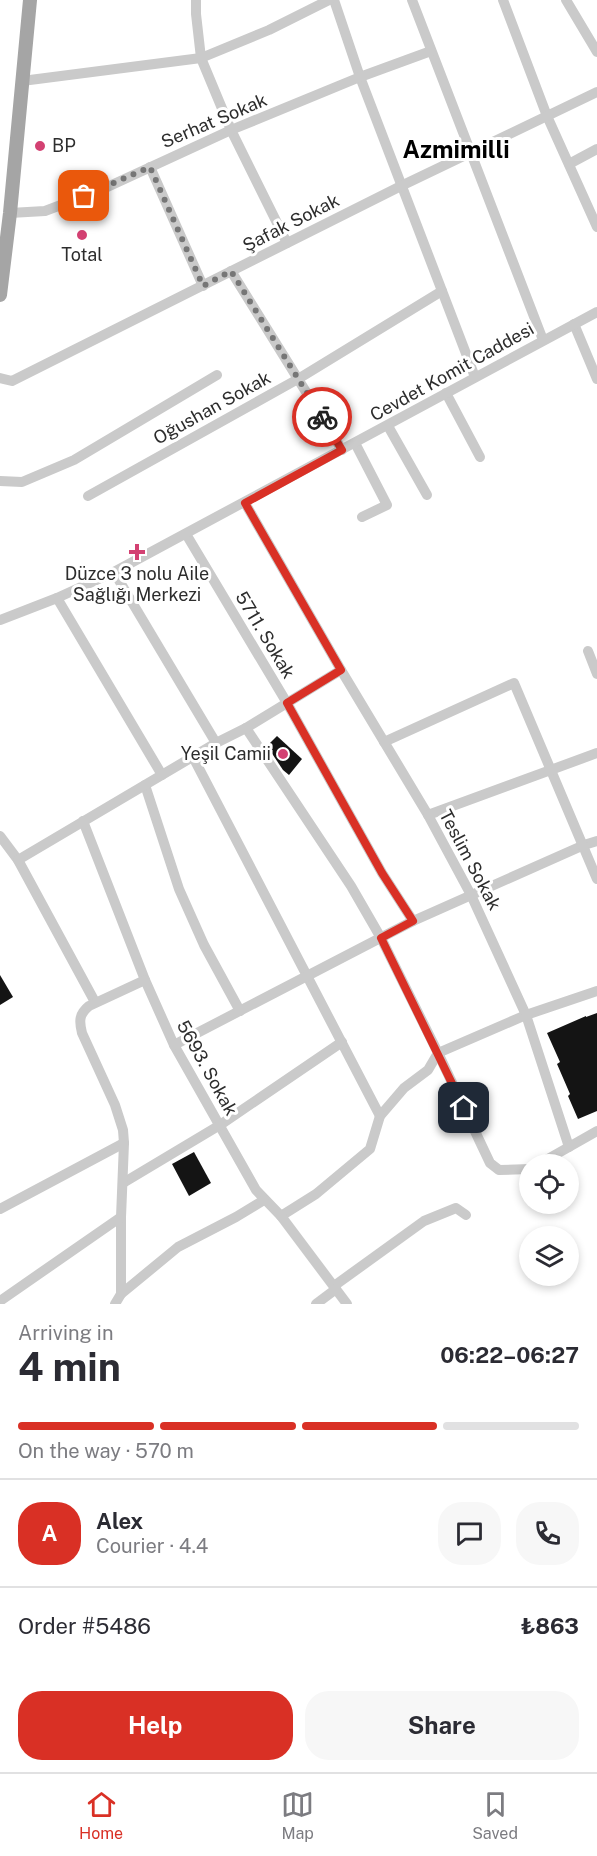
<!DOCTYPE html>
<meta charset="utf-8">
<style>
body{margin:0;font-family:"Public Sans",sans-serif;background:#f7f7f7;color:#2b2b33;height:100vh;display:flex;flex-direction:column;font-size:22px;white-space:nowrap}
*{box-sizing:border-box;margin:0}
p{font-size:20px;color:#7c7c81}
.icon{flex:none;width:33px;height:33px;fill:none;stroke:currentColor;stroke-width:2;stroke-linecap:round;stroke-linejoin:round}
.map{position:relative;height:1304px;overflow:hidden}
.side{display:flex;flex-direction:column;background:#fff;flex:1}
.side>*{flex:none}
.buttons{position:absolute;left:519px;top:1154px;display:grid;gap:12px}
.buttons a{display:grid;place-items:center;width:60px;height:60px;border-radius:50%;background:#fff;box-shadow:0 3px 9px #0003;font-size:30px}
.pin{position:absolute;display:grid;place-items:center;width:51px;height:51px;color:#fff;margin:-26px;border-radius:12px;box-shadow:0 3px 9px #0006}
.courier{position:absolute;display:grid;place-items:center;width:60px;height:60px;margin:-30px;border:4px solid #d93025;border-radius:50%;background:#fff;color:#222;box-shadow:0 2px 8px #0007}
.overview em{font-style:normal;font-weight:700}
.overview div{display:flex;flex-direction:column-reverse}
.overview{display:flex;align-items:center;justify-content:space-between;height:102px;padding:0 18px}
h1{font-size:39px;font-weight:700;line-height:45px}
.bar{display:grid;grid-template-columns:repeat(4,1fr);gap:9px 6px;align-content:center;height:72px;padding:0 18px}
.bar i{height:8px;border-radius:4px;background:#e1e1e2}
.bar .active{background:#d93025}
.bar p{grid-column:span 4}
.line{display:flex;align-items:center;gap:15px;padding:0 18px;border-top:2px solid #e1e1e2}
.line div{flex:1}
.round{display:grid;place-items:center;flex:none;width:63px;height:63px;border-radius:24px;background:#f7f7f7}
.action{display:flex;gap:12px;margin-top:auto;padding:12px 18px}
.action a{flex:1;height:69px;border-radius:24px;background:#d93025;color:#fff;font-size:24px;font-weight:700;line-height:69px;text-align:center}
.action a+a{background:#f7f7f7;color:#2b2b33}
.tab-bar{display:flex;justify-content:space-around;align-items:center;height:84px;border-top:2px solid #e1e1e2;background:#fff;font-size:16px;color:#7c7c81}
.tab-bar a{display:grid;justify-items:center;gap:3px}
.tab-bar .active{color:#d93025}
.map>svg:first-child{display:block}
.building{fill:#141414}
.lines{fill:none;stroke-linecap:round;stroke-linejoin:round}
.minor{stroke:#cacaca;stroke-width:10}
.major{stroke:#a5a5a5;stroke-width:14}
.done{stroke:#767676;stroke-width:6;stroke-dasharray:0 10.8}
.route{stroke:#d93025;stroke-width:8}
.poi-dot{fill:#d34172;stroke:#fff;stroke-width:2}
.labels{text-anchor:middle;stroke-width:6;stroke-linejoin:round;paint-order:stroke}
.street-label{font-size:18px;fill:#2d2d2d;stroke:#fff}
.poi-label{font-size:18px;fill:#2d2d2d;stroke:#fff}
.district-label{font-size:24px;font-weight:bold;fill:#000;stroke:#fff}
</style>
<div class="map">
<svg width="597" height="1304" viewBox="0 0 597 1304">
<rect width="100%" height="100%" fill="#fff"/>
<g class="building">
<polygon points="277,736 302,759 289,775 283,770 267,746"/>
<polygon points="0,975 13,997 0,1005"/>
<polygon points="597,1013 597,1111 578,1119 568,1096 570,1094 557,1064 560,1062 547,1033 586,1016 586,1017"/>
<polygon points="194,1152 211,1183 189,1196 172,1164"/>
</g>
<g class="lines">
<g class="minor">
<polyline points="196,0 196,14 201,58 231,130 287,243"/>
<polyline points="334,0 360,77 475,377"/>
<polyline points="412,0 543,340"/>
<polyline points="503,0 547,116 597,227"/>
<polyline points="566,0 597,52"/>
<polyline points="22,81 201,58 269,30 329,0"/>
<polyline points="569,164 597,149"/>
<polyline points="150,167 203,286"/>
<polyline points="10,213 45,211 103,189 231,130 360,77 431,51"/>
<polyline points="231,271 342,450"/>
<polyline points="574,324 597,379"/>
<polyline points="0,378 12,381 401,186 597,92"/>
<polyline points="446,393 480,457"/>
<polyline points="388,426 427,495"/>
<polyline points="355,443 387,505 362,517"/>
<polyline points="0,481 22,482 74,460 217,375"/>
<polyline points="88,496 298,379 442,291"/>
<polyline points="245,503 341,670 428,815 471,895 526,1015 438,1053 490,1163 499,1170 530,1169"/>
<polyline points="186,534 287,703 382,873 413,921 584,845 597,841"/>
<polyline points="114,572 216,743"/>
<polyline points="57,598 162,775"/>
<polyline points="0,620 57,598 114,572 597,312"/>
<polyline points="588,651 597,674"/>
<polyline points="246,728 351,886 381,938 438,1053 428,1070 404,1088 380,1116 370,1149 316,1194 281,1216"/>
<polyline points="384,742 514,683 597,879"/>
<polyline points="193,757 380,1116"/>
<polyline points="145,785 179,889 204,945 240,1011"/>
<polyline points="428,815 597,753"/>
<polyline points="83,821 145,980 174,1045 256,1190 281,1216 347,1304"/>
<polyline points="0,836 18,860 95,1002"/>
<polyline points="18,860 216,743 246,728 341,670"/>
<polyline points="174,1045 413,921"/>
<polyline points="569,1147 526,1015 597,991"/>
<polyline points="539,1164 597,1131"/>
<polyline points="123,1183 220,1125 342,1042"/>
<polyline points="0,1209 124,1143"/>
<polyline points="334,1286 424,1221 456,1208 466,1215"/>
<path d="M121 1294V1217L124 1143 123 1130 115 1105 82 1033C79 1021 79 1014 89 1006L145 980"/>
<polyline points="0,1301 121,1217"/>
<polyline points="115,1304 121,1294 178,1247 236,1217 264,1200"/>
<polyline points="316,1304 336,1289"/>
</g>
<polyline class="major" points="0,295 10,213 30,0"/>
</g>
<g class="lines">
<polyline class="done" points="84,196 150,167 203,286 231,271 322,417"/>
<polyline class="route" points="322,417 342,450 245,503 341,670 287,703 382,873 413,921 381,938 464,1108"/>
</g>
<g class="poi-dot">
<circle cx="40" cy="146" r="6"/>
<circle cx="82" cy="235" r="6"/>
<path d="M134 543h6v6h6v6h-6v6h-6v-6h-6v-6h6z"/>
<circle cx="283" cy="754" r="6"/>
</g>
<g class="labels">
<g class="street-label">
<text transform="translate(214 121) rotate(-23)" y="6">Serhat Sokak</text>
<text transform="translate(291 223) rotate(-27)" y="6">Şafak Sokak</text>
<text transform="translate(452 372) rotate(-29)" y="6">Cevdet Komit Caddesi</text>
<text transform="translate(212 408) rotate(-29)" y="6">Oğushan Sokak</text>
<text transform="translate(265 635) rotate(59)" y="6">5711. Sokak</text>
<text transform="translate(470 860) rotate(62)" y="6">Teslim Sokak</text>
<text transform="translate(207 1068) rotate(61)" y="6">5693. Sokak</text>
</g>
<g class="poi-label">
<text x="52" y="152" text-anchor="start">BP</text>
<text x="82" y="261">Total</text>
<text x="137" y="580">Düzce 3 nolu Aile<tspan x="137" dy="21">Sağlığı Merkezi</tspan></text>
<text x="271" y="760" text-anchor="end">Yeşil Camii</text>
</g>
<g class="district-label">
<text x="456" y="158">Azmimilli</text>
</g>
</g>
</svg>
<div class="buttons">
<a><svg class="icon" aria-label="locate" viewBox="0 0 24 24"><circle cx="12" cy="12" r="6"/><path d="M12 2v4M12 18v4M2 12h4M18 12h4"/></svg></a>
<a><svg class="icon" aria-label="layers" viewBox="0 0 24 24"><path d="M12 4l9 5-9 5-9-5zM3 14l9 5 9-5"/></svg></a>
</div>
<div class="pin" style="left:84px;top:196px;background:#ea580c"><svg class="icon" aria-label="bag" viewBox="0 0 24 24"><path d="M5 8h14l-1 12H6zM9 8a3 3 0 0 1 6 0"/></svg></div>
<div class="pin" style="left:464px;top:1108px;background:#1f2937"><svg class="icon" aria-label="home" viewBox="0 0 24 24"><path d="M3 11l9-7 9 7M6 9v11h12V9"/></svg></div>
<div class="courier" style="left:322px;top:417px"><svg class="icon" aria-label="bike" viewBox="0 0 24 24"><circle cx="6" cy="16" r="4"/><circle cx="18" cy="16" r="4"/><path d="M6 16l4-8h5l3 8M10 8l3 8H6M13 5h3"/></svg></div>
</div>
<section class="side">
<div class="overview"><div><h1>4 min</h1><p>Arriving in</p></div><em>06:22–06:27</em></div>
<div class="bar"><i class="active"></i><i class="active"></i><i class="active"></i><i></i><p>On the way · 570 m</p></div>
<div class="line" style="height:108px"><b class="round" style="background:#d93025;color:#fff">A</b><div><b>Alex</b><p>Courier · 4.4</p></div><a class="round"><svg class="icon" aria-label="chat" viewBox="0 0 24 24"><path d="M4 5h16v11H9l-5 4z"/></svg></a><a class="round"><svg class="icon" aria-label="phone" viewBox="0 0 24 24"><path d="M5 4h4l2 5-3 2q2 4 5 5l2-3 5 2v4C11 20 4 13 5 4z"/></svg></a></div>
<div class="line" style="height:78px"><div>Order #5486</div><b>₺863</b></div>
<div class="action"><a>Help</a><a>Share</a></div>
</section>
<nav class="tab-bar">
<a class="active"><svg class="icon" aria-label="home" viewBox="0 0 24 24"><path d="M3 11l9-7 9 7M6 9v11h12V9"/></svg>Home</a>
<a><svg class="icon" aria-label="map" viewBox="0 0 24 24"><path d="M3 6l6-2 6 2 6-2v14l-6 2-6-2-6 2zM9 4v14M15 6v14"/></svg>Map</a>
<a><svg class="icon" aria-label="saved" viewBox="0 0 24 24"><path d="M7 4h10v16l-5-4-5 4z"/></svg>Saved</a>
</nav>
